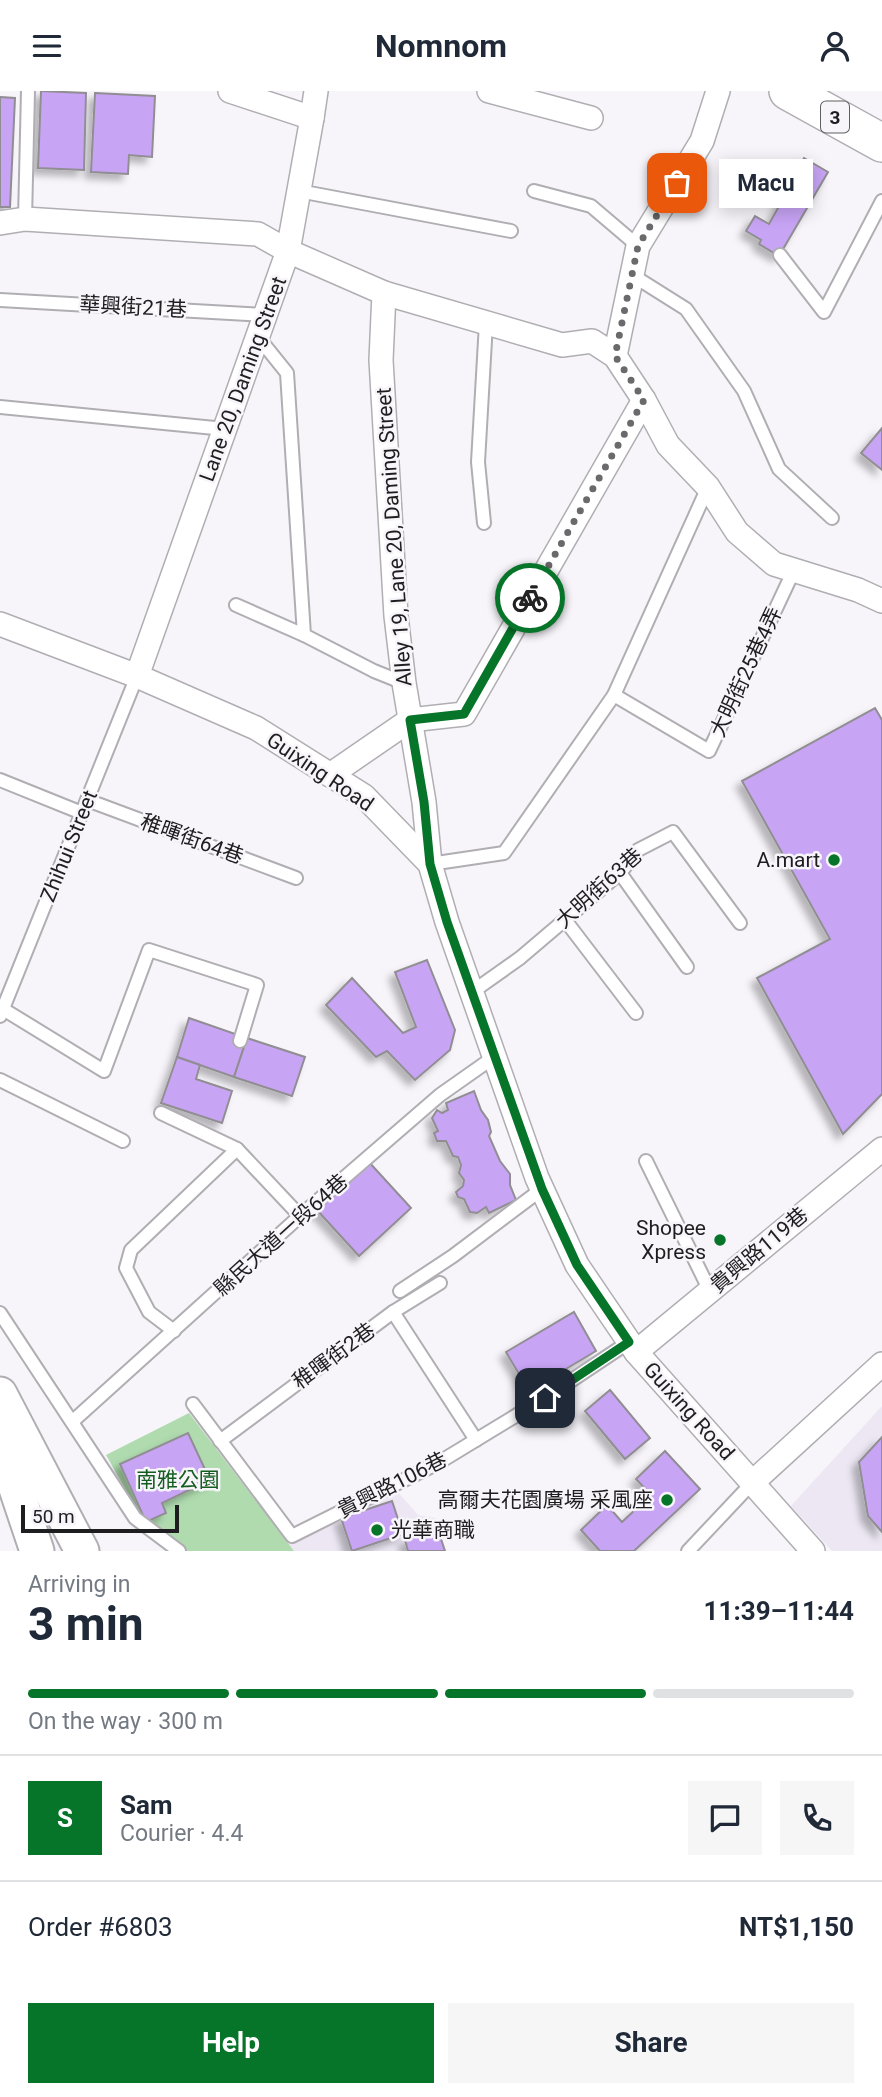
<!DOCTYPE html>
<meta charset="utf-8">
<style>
body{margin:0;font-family:Roboto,"Noto Sans TC",sans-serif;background:#f6f6f7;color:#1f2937;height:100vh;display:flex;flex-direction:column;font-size:26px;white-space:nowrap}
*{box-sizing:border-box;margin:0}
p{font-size:23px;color:#747a83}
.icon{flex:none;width:38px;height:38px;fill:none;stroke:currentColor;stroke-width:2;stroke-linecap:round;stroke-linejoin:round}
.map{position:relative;height:1460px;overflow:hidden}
.details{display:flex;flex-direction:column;background:#fff;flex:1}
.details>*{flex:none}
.scale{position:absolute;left:21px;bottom:18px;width:158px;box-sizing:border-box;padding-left:7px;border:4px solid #1e1d1f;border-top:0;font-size:19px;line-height:24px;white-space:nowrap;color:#1e1d1f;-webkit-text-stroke:5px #f7f5fa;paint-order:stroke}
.pin{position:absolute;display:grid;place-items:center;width:60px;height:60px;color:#fff;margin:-30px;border-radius:14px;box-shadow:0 4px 10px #0006}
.courier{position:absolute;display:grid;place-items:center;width:70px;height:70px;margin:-35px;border:5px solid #077529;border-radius:50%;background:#fff;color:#222;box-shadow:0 2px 9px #0007}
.bubble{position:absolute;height:49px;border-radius:0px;background:#fff;box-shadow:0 4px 18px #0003;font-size:23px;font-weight:700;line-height:49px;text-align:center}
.summary em{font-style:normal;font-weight:700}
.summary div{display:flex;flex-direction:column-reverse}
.summary{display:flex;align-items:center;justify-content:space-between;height:119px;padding:0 28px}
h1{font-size:46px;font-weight:700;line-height:52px}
.bar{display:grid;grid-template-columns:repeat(4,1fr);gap:10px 7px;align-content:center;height:84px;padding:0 28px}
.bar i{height:9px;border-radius:5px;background:#e0e1e3}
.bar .current{background:#077529}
.bar p{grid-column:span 4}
.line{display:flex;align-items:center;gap:18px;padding:0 28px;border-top:2px solid #e0e1e3}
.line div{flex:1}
.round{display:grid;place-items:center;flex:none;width:74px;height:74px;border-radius:0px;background:#f6f6f7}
.cta{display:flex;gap:14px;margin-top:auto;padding:14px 28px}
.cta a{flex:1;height:80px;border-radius:0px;background:#077529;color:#fff;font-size:28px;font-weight:700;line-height:80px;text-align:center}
.cta a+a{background:#f6f6f7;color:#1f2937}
header{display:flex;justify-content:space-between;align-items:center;height:91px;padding:0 28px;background:#fff;font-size:32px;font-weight:700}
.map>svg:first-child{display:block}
.built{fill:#ece7f3}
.green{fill:#afdbaf}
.building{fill:#c8a4f5;stroke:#908e92;stroke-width:2;filter:url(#shadow)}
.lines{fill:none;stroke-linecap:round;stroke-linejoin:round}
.lane-casing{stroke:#b0aeb3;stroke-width:16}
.street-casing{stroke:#b0aeb3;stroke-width:26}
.secondary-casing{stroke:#b0aeb3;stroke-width:37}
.primary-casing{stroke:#b0aeb3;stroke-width:40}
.lane{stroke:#fff;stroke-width:12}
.street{stroke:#fff;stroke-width:23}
.secondary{stroke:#fff;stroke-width:33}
.primary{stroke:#fff;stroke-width:37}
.done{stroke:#6a696c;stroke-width:7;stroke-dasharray:0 12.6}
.route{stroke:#077529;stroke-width:9}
.poi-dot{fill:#077529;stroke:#f7f5fa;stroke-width:2.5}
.labels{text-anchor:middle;stroke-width:5;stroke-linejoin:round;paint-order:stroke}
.shield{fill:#f7f5fa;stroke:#5f5e61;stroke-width:2}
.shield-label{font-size:19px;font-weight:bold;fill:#1e1d1f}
.street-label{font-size:21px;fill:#1e1d1f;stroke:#f7f5fa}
.poi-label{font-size:21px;fill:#1e1d1f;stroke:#f7f5fa;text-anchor:end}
.park-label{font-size:21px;fill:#145d1e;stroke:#f7f5fa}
</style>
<header><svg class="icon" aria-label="menu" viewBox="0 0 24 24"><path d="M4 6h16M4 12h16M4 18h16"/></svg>Nomnom<svg class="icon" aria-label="person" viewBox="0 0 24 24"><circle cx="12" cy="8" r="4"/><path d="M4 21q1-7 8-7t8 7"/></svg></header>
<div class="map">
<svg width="882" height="1460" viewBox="0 0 882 1460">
<defs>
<filter id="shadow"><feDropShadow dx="-6" dy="6" stdDeviation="3.5" flood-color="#0004"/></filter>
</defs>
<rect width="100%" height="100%" fill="#f7f5fa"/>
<g class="built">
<polygon points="882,1315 882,1460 832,1460 791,1415"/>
<polygon points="396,1399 418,1424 435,1427 446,1460 294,1460 288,1452"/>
</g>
<polygon class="green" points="189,1322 288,1452 294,1460 184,1460 139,1423 106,1364"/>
<g class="building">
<polygon points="41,0 86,2 84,79 38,77"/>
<polygon points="95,2 155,5 152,66 129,64 128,83 91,81"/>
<polygon points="0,6 15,7 10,116 0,116"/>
<polygon points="804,67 828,81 779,165 759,153 761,149 746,140 755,125 769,133 783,108 781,107"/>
<polygon points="882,337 882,379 861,362"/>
<polygon points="875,617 882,629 882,1003 843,1043 757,887 830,848 742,690"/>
<polygon points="427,869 455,939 450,959 415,989 387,960 376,966 326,914 352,887 403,942 416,936 395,881"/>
<polygon points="189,927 247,947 234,986 177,966"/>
<polygon points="247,947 305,966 292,1005 234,986"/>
<polygon points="177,966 200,974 196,988 232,1000 222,1032 161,1012"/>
<polygon points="474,1000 481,1019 488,1029 491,1041 489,1045 500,1070 510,1083 510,1094 516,1109 489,1122 486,1116 477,1122 470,1121 464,1108 458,1106 456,1101 463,1095 464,1089 459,1082 461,1074 458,1066 453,1065 446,1050 437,1050 434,1042 438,1040 432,1027 437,1019 442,1022 448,1019 446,1012"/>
<polygon points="368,1070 411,1117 359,1165 316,1118"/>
<polygon points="574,1221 596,1260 529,1300 506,1261"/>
<polygon points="610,1299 650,1347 625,1368 585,1320"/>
<polygon points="188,1342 210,1389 162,1412 166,1422 146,1431 120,1373"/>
<polygon points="882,1346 882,1441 868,1425 859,1371"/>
<polygon points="665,1360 700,1398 634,1460 600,1460 581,1439 607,1414 622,1431 651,1404 636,1388"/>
<polygon points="392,1410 403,1443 352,1460 341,1427"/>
<polygon points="438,1439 445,1460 408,1460 405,1449"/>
</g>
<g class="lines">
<defs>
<g id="lane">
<polyline points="299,100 511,140"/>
<polyline points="534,100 591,115 638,155"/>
<polyline points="25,128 28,0"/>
<polyline points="780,164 824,221 882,110"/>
<polyline points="632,184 686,218 744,300 779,378 832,427"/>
<polyline points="0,209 266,224"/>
<polyline points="258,246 287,282 304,544 374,580 404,592"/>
<polyline points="0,316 225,338"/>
<polyline points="484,432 478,371 486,232"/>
<polyline points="236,514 304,544"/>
<polyline points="614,604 709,660 794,479"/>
<polyline points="0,689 82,722"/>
<polyline points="87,709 296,787"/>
<polyline points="430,773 504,762 614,604 708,396"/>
<polyline points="620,782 687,876"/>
<polyline points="565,829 636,922"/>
<polyline points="472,901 520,867 620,782 638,759 673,741 740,832"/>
<polyline points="3,918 104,980 149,859 257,894 240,950"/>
<polyline points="0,925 137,585"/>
<polyline points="0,989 123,1050"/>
<polyline points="161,1022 237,1058"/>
<polyline points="646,1070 710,1200"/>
<polyline points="400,1200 453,1165 542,1098"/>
<polyline points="393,1221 440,1192"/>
<polyline points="0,1222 135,1427 179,1460"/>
<polyline points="174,1240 149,1221 126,1177 131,1159 237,1058 300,1125"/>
<polyline points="193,1313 292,1445 438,1372 545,1307 629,1251"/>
<polyline points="73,1330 300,1125 440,1004 494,966"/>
<polyline points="220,1350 393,1221 476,1349"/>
<polyline points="688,1460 753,1391"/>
</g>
<g id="street">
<polyline points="489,0 591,27"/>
<polyline points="312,27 316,0"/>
<polyline points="0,132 25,128 258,143 288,160 312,27 230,0"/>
<polyline points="384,202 381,269 396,525 404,592 424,711 430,773"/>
<polyline points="615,265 638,155 702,50 718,0"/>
<polyline points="0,533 137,585 256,637 364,705 430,773 447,831 537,1087 577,1174 636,1261 813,1460"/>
<polyline points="137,585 288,160 384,202 562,254 592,250 615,265 644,309 668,354 708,396 737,441 774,473 858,499 882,510"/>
<polyline points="330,684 410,629 464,623 644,309"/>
<polyline points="636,1261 882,1058"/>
<polyline points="753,1391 882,1273"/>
</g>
<g id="secondary">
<polyline points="0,1303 82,1460"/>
<polyline points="0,1350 37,1460"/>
</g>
<polyline id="primary" points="788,0 882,52"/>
</defs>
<use href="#lane" class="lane-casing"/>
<use href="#street" class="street-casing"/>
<use href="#secondary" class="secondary-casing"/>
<use href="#primary" class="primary-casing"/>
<use href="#lane" class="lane"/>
<use href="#street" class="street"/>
<use href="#secondary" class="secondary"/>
<use href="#primary" class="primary"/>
</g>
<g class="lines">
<polyline class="done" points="530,507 644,309 615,265 638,155 677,92"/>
<polyline class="route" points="530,507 464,623 410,629 424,711 430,773 447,831 542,1098 577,1174 629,1251 545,1307"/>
</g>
<g class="poi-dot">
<circle cx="834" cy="769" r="7"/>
<circle cx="720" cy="1149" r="7"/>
<circle cx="667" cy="1409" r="7"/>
<circle cx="377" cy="1439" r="7"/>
</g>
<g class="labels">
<rect class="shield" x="821" y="10.5" width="28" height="31" rx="5"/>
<g class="shield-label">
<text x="835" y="33">3</text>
</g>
<g class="street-label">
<text transform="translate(133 216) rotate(3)" y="7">華興街21巷</text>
<text transform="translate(243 288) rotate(-70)" y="7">Lane 20, Daming Street</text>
<text transform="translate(394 446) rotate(-94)" y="7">Alley 19, Lane 20, Daming Street</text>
<text transform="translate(746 581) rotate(-65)" y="7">大明街25巷4弄</text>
<text transform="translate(320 681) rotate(34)" y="7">Guixing Road</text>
<text transform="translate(192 748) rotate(20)" y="7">稚暉街64巷</text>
<text transform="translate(69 755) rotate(-68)" y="7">Zhihui Street</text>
<text transform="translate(599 797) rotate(-42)" y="7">大明街63巷</text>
<text transform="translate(281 1144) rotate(-42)" y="7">縣民大道一段64巷</text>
<text transform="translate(759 1159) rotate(-40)" y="7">貴興路119巷</text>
<text transform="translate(334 1265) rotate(-36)" y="7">稚暉街2巷</text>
<text transform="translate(689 1320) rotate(48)" y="7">Guixing Road</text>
<text transform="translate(392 1394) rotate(-27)" y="7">貴興路106巷</text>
</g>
<g class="poi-label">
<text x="820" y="776">A.mart</text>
<text x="706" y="1144">Shopee<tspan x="706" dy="24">Xpress</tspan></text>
<text x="653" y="1416">高爾夫花園廣場 采風座</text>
<text x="391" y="1446" text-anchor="start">光華商職</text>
</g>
<g class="park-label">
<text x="178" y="1396">南雅公園</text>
</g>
</g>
</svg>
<div class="scale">50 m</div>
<div class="pin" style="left:677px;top:92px;background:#ea580c"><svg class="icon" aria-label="bag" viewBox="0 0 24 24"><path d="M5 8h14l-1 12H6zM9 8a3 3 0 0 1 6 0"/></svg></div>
<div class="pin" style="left:545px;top:1307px;background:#1f2937"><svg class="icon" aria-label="home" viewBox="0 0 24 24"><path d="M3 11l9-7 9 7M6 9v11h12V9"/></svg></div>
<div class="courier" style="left:530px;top:507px"><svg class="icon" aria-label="bike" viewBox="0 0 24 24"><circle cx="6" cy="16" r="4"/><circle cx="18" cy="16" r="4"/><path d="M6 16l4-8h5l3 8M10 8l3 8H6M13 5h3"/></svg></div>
<div class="bubble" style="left:719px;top:68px;width:94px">Macu</div>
</div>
<section class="details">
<div class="summary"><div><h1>3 min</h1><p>Arriving in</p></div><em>11:39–11:44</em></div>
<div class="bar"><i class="current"></i><i class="current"></i><i class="current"></i><i></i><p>On the way · 300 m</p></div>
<div class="line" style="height:126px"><b class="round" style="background:#077529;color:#fff">S</b><div><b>Sam</b><p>Courier · 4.4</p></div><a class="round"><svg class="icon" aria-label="chat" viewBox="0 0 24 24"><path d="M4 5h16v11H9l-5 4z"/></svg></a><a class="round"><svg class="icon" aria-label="phone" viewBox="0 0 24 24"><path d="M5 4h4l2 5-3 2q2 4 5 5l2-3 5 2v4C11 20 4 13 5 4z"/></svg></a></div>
<div class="line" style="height:91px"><div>Order #6803</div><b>NT$1,150</b></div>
<div class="cta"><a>Help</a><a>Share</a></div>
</section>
